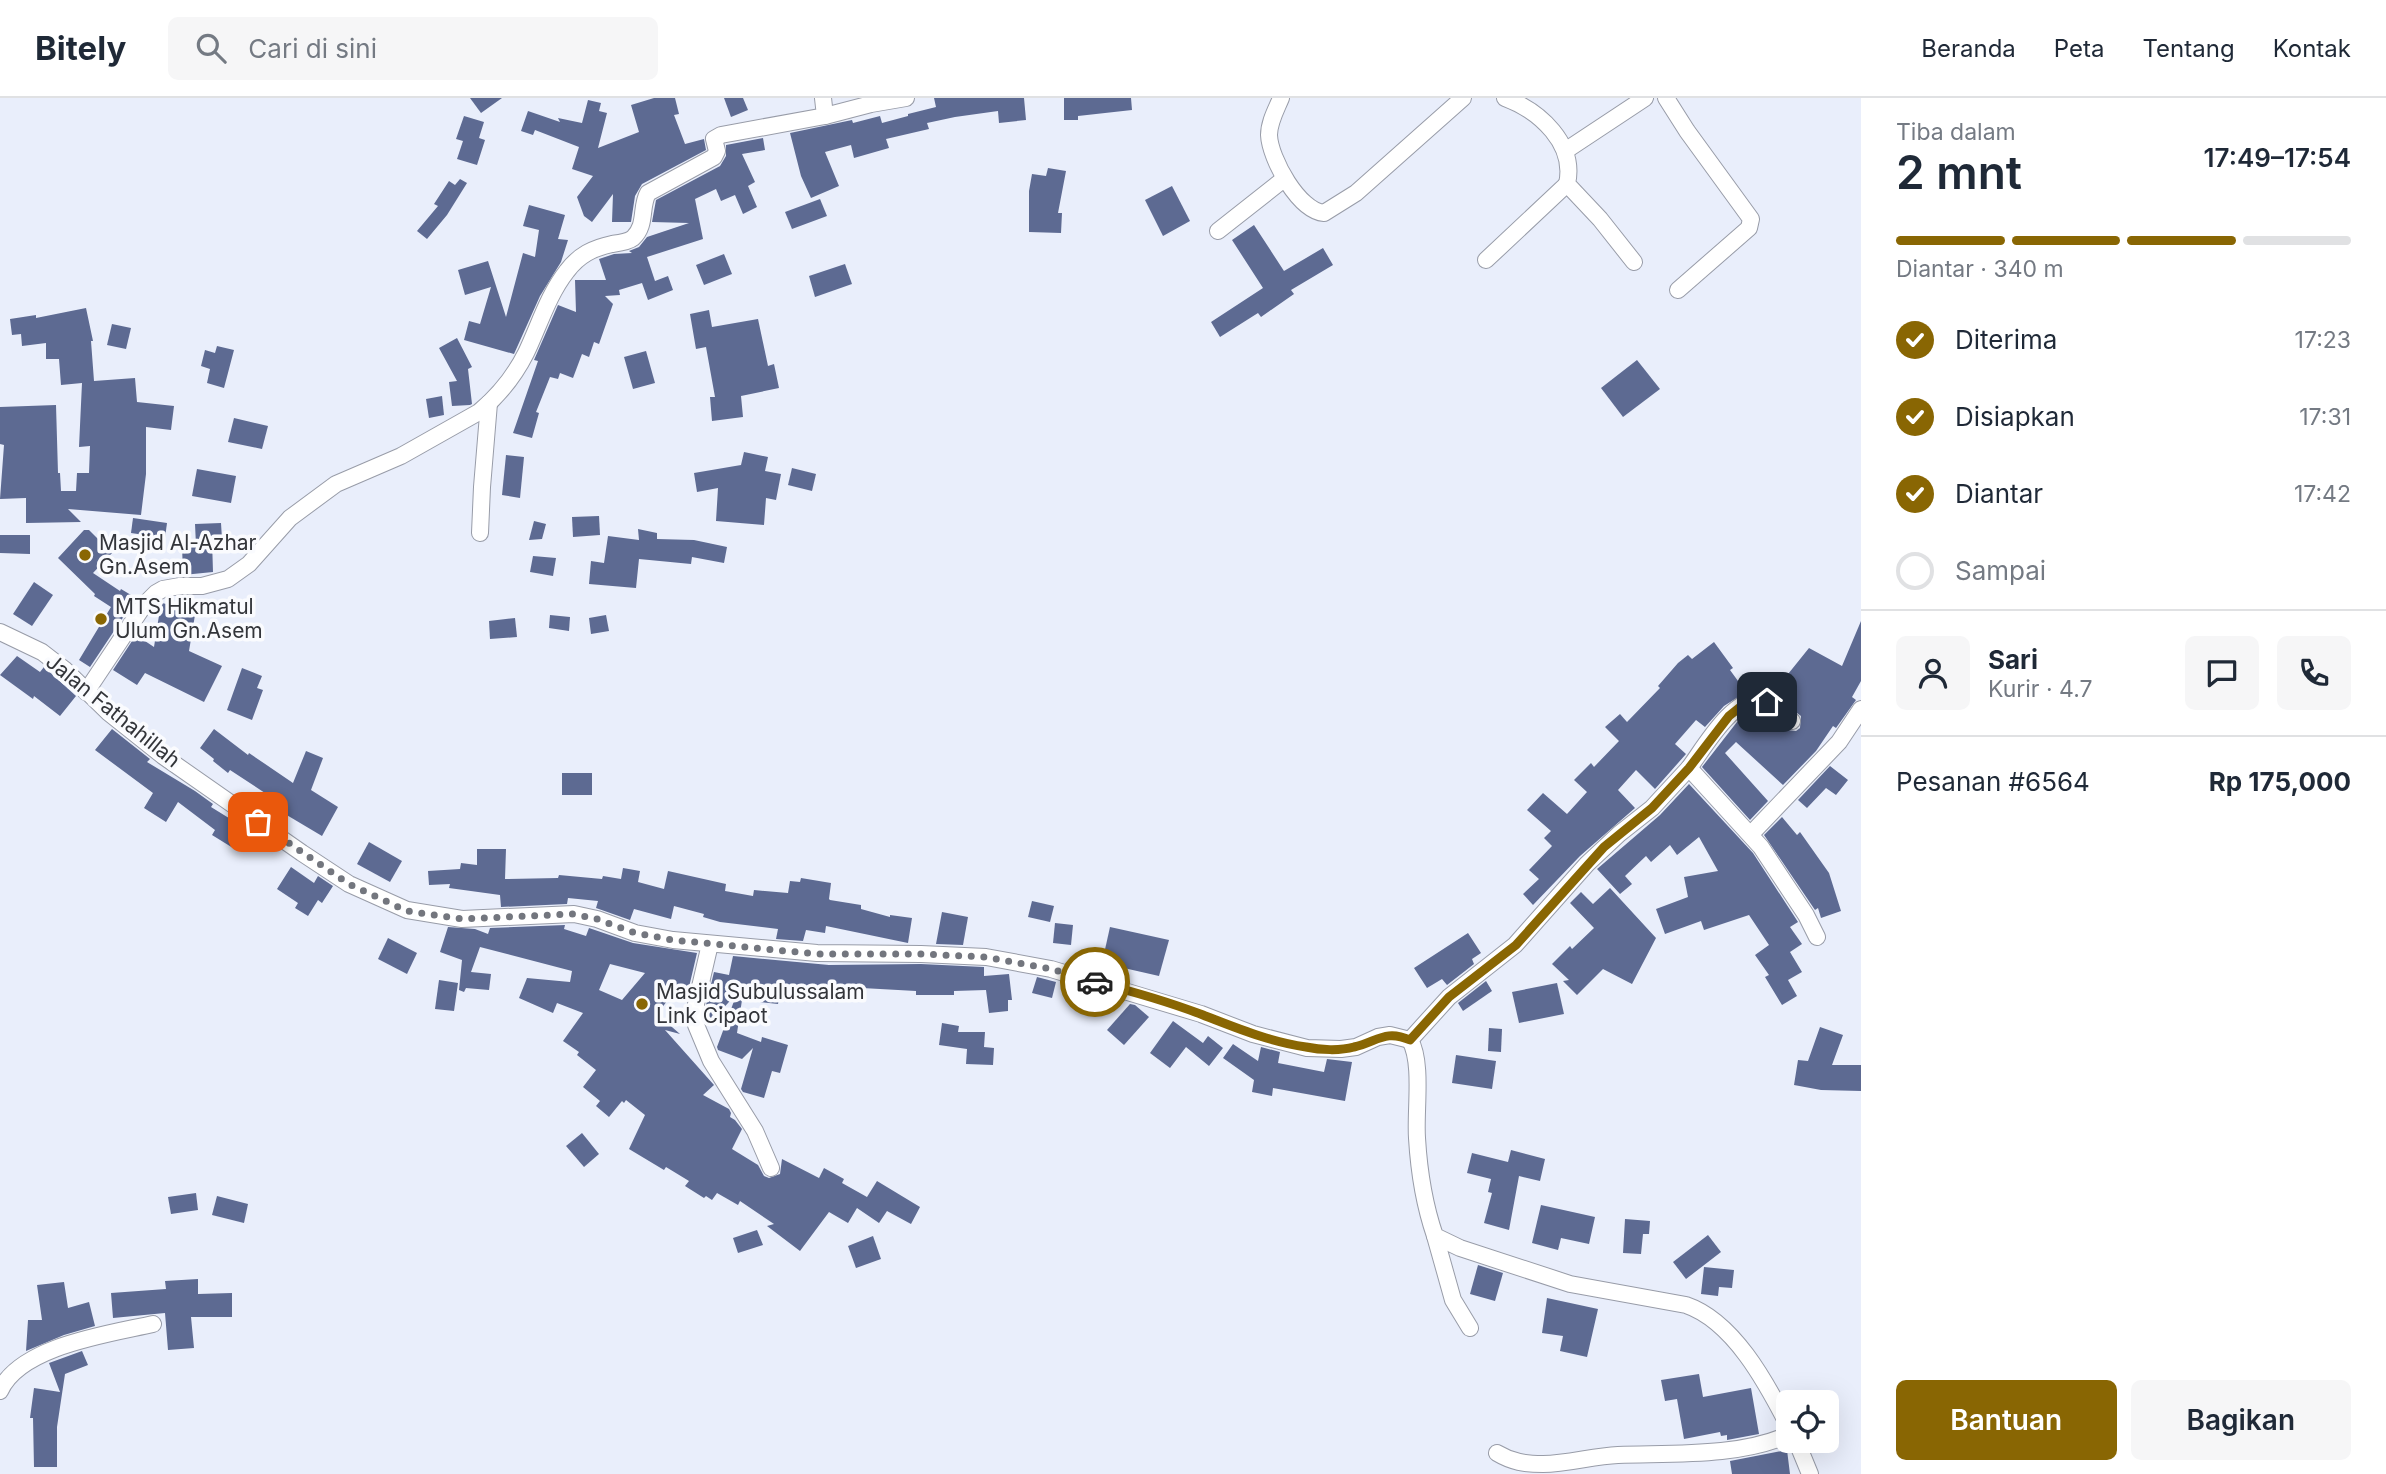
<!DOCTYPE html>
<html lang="id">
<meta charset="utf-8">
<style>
body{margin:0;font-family:Inter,sans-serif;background:#f6f6f7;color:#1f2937;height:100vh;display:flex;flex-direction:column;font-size:26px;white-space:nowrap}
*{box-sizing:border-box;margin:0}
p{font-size:23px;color:#747a83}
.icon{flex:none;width:38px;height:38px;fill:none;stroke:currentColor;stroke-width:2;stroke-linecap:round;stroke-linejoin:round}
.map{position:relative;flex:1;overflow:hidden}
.sheet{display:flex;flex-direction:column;background:#fff;width:525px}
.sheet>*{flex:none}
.tools{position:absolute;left:1776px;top:1292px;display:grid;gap:14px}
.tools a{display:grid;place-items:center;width:63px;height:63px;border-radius:10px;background:#fff;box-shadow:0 7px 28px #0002;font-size:35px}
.pin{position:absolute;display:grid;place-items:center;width:60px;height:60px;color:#fff;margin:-30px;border-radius:14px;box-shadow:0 4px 10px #0006}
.courier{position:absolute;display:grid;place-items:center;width:70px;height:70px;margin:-35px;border:5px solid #896603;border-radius:50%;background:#fff;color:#222;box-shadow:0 2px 9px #0007}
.head em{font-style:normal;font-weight:600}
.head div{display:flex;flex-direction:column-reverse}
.head{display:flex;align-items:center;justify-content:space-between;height:119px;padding:0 35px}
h1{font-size:46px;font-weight:600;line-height:52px}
.bar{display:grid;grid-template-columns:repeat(4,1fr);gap:10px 7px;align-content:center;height:84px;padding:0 35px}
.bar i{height:9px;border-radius:5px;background:#e0e1e3}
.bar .selected{background:#896603}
.bar p{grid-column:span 4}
.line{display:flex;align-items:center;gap:18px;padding:0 35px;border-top:2px solid #e0e1e3}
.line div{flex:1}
.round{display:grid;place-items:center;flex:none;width:74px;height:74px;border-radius:10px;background:#f6f6f7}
ol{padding:0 35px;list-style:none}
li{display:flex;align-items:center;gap:21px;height:77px}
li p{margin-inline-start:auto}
li .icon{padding:7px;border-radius:50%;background:#896603;color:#fff;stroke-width:4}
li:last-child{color:#747a83}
li i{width:38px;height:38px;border:4px solid #e0e1e3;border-radius:50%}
.button{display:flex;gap:14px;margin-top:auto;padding:14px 35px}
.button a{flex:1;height:80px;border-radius:10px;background:#896603;color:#fff;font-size:28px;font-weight:600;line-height:80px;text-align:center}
.button a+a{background:#f6f6f7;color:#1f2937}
header{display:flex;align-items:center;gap:42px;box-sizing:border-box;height:98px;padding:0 35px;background:#fff;border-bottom:2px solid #e0e1e3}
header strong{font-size:33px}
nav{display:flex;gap:38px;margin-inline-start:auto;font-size:24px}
.search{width:490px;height:63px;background:#f6f6f7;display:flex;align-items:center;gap:18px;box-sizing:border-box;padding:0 24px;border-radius:10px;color:#747a83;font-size:26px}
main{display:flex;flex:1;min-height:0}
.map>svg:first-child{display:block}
.building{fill:#5d6a92;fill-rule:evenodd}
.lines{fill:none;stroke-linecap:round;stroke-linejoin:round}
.minor-casing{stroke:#989ca8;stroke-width:18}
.minor{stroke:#fff;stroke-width:16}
.done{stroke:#73767e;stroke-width:7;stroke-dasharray:0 12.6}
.route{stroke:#896603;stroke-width:9}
.poi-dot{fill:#896603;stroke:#fafbfe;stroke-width:2.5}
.labels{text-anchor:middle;stroke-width:7;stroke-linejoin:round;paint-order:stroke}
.poi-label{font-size:21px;fill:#33353a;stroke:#fafbfe;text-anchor:start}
.street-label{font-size:21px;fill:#33353a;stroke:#fafbfe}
</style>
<header>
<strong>Bitely</strong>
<div class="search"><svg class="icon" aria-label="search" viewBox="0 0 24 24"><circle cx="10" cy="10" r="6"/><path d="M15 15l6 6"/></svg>Cari di sini</div>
<nav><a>Beranda</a><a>Peta</a><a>Tentang</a><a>Kontak</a></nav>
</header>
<main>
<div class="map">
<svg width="1861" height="1376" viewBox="0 0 1861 1376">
<rect width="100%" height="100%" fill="#e9eefb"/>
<g class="building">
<polygon points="470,0 502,0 481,15"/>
<polygon points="654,0 675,0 679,16 674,17 685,46 704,41 706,52 642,86 635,98 631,124 612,124 613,96 592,124 584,118 577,99 593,78 572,71 579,49 535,32 533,37 521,33 528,13 560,24 558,20 582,25 588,2 601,5 599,13 607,15 598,50 639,34 631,7"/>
<polygon points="724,0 743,0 748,12 731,19"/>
<polygon points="934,0 1024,0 1026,22 999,25 998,13 955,19 927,25 929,31 886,41 889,50 854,60 851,47 825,54 839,88 811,100 801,78 790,35 852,22 853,25 880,18 882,25 908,18 908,16 936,9"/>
<polygon points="1064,0 1131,0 1132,12 1078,18 1078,22 1064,22"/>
<polygon points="464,18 484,24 479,40 485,42 477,67 457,61 463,43 456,41"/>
<polygon points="763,40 765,52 742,56 755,84 748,88 757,109 743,116 735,97 721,103 716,91 695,101 703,141 647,159 655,183 668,178 673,192 648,202 642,185 619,192 620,197 605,198 613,206 599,246 594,244 589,259 582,256 573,280 560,275 558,281 550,279 536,314 539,315 532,340 513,335 538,263 534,262 558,207 576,214 575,182 606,182 599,161 614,156 632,155 629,153 639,149 647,139 689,125 652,124 656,102 720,68 726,58 726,47"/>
<polygon points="1048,70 1066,73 1058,115 1062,115 1061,135 1029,134 1029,93 1032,76 1046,78"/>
<polygon points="460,81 467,85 447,117 427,141 417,133 438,108 434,106 449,83 455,87"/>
<polygon points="1172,88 1190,123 1163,138 1145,102"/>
<polygon points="820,101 827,118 792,131 785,114"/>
<polygon points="529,107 565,117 558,141 568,142 561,164 540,198 514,256 464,242 469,223 480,226 491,189 465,197 458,172 488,163 506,219 523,155 535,159 539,132 523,128"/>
<polygon points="1254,127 1284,173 1323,150 1333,167 1291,192 1294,196 1261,219 1258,215 1220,239 1211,224 1263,190 1232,142"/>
<polygon points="724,156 732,176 704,187 696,167"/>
<polygon points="845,166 852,186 815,199 809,178"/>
<polygon points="86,210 93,243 91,243 94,283 135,280 137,304 174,308 171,332 146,329 146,376 141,417 68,411 81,424 26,425 26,400 0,401 4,347 0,346 0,309 56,307 58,375 60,375 61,393 76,393 77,375 89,375 90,348 79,349 82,285 61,287 59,261 46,261 46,245 22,248 21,236 12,237 10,221 36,217 36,220"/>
<polygon points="709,212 712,229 758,221 768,268 774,266 779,290 741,298 743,319 712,323 710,299 715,299 706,249 696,251 690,216"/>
<polygon points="112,226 131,230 126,251 107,247"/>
<polygon points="457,240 472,269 468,271 472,306 470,307 452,308 449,284 457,283 439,250"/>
<polygon points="217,248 234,252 224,290 207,285 210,271 201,268 205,252 215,255"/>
<polygon points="646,253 655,285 633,291 624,259"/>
<polygon points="1637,262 1660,291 1623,319 1601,290"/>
<polygon points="442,298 444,317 429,320 426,301"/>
<polygon points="234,320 268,328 262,351 228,344"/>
<polygon points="744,354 768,359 765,373 781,376 776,402 766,400 764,427 716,423 718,390 697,394 694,375 741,367"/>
<polygon points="506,357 524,359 520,400 502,397"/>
<polygon points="792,370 816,376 812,393 788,387"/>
<polygon points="197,371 236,378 231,405 192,398"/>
<polygon points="599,418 600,437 573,439 572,419"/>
<polygon points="133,420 167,425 165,440 131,435"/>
<polygon points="534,423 546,426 542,441 529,442"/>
<polygon points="221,425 222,441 212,442 213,474 183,477 182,447 196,447 195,426"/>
<polygon points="638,431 657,435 657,441 694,442 727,449 724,465 692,459 691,466 639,461 636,490 589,486 591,463 604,465 608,438 639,442"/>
<polygon points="84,432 89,432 112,455 93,475 120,493 121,491 136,500 90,569 79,562 111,509 94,498 95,496 58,460"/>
<polygon points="0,437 30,437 30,456 0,455"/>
<polygon points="533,458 556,460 553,478 530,474"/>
<polygon points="34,484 53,497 32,528 13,516"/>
<polygon points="161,505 196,511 189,553 222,568 204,604 145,575 137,587 113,572 136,537 154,549"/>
<polygon points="550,517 570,519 569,533 549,530"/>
<polygon points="606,517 609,533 591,536 589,520"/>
<polygon points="515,520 517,539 490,541 489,523"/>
<polygon points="1861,523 1861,583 1852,599 1856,602 1836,630 1833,628 1816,653 1783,687 1736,644 1725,655 1768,703 1750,722 1702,669 1737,624 1739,623 1746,630 1759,613 1787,632 1796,633 1800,630 1801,618 1772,596 1809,550 1842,568"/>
<polygon points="1714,544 1733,570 1730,572 1746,594 1724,608 1705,629 1696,622 1675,646 1686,656 1655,691 1636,672 1618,692 1635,710 1580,758 1533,807 1523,796 1539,781 1529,772 1552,748 1544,740 1551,733 1527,712 1543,695 1567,716 1587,694 1574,682 1591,665 1594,669 1619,643 1605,629 1620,616 1627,624 1660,590 1658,588 1678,565 1688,557 1692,561"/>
<polygon points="17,558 40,574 44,569 76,598 60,618 34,598 33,601 0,577"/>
<polygon points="242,570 262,578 257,590 263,592 252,622 227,612"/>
<polygon points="112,631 150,661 147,664 195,693 213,706 211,709 245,730 233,750 212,737 215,732 178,704 166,724 144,710 153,695 95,652"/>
<polygon points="214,631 248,657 249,655 293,685 306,653 323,660 311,692 338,709 322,738 285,716 287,713 266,700 268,697 230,672 228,675 213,663 214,661 200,650"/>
<polygon points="1830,668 1848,682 1836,697 1826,690 1807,710 1798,702"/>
<rect x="562" y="675" width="30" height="22"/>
<polygon points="1689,686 1753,755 1798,824 1790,829 1802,846 1790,854 1802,874 1788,882 1797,898 1782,907 1765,879 1769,877 1755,857 1769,847 1749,817 1704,832 1701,823 1665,836 1656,811 1688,799 1684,779 1718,773 1699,739 1677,757 1670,747 1651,764 1646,758 1625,778 1632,786 1620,796 1597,771 1660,717"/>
<polygon points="1782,719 1797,737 1800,734 1829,775 1841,813 1821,820 1818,810 1815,812 1764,737"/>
<polygon points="369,744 402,763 390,784 357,766"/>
<polygon points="477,751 506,751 505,781 558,780 559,777 602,781 603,778 621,781 623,770 640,773 638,784 664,791 668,773 726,786 725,793 753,798 754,792 788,795 790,783 800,784 801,780 831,785 829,801 830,802 861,807 861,811 890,819 890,817 912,820 908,845 826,828 825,835 806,832 803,843 776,841 778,831 720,824 703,819 704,816 674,808 671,821 634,811 630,822 596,810 598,803 568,800 567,806 501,809 500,797 449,790 450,786 429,787 428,773 460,771 461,765 477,767"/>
<polygon points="291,769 314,785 318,778 333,788 322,805 318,802 308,818 295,810 298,805 277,791"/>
<polygon points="1610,790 1656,840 1632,886 1603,871 1577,897 1563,883 1569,882 1552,866 1570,848 1572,851 1594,830 1570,805 1581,794 1593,806"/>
<polygon points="1032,803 1054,808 1050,824 1028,819"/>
<polygon points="942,814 968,819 963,847 936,846"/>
<polygon points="1055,825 1073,827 1071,847 1053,845"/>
<path d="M565 827 564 831 586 838 589 830 633 845 697 855 686 902 671 898 657 916 680 936 665 932 714 987 703 997 729 1011 731 1015 730 1019 735 1022 742 1031 732 1051 758 1067 764 1078 769 1080 780 1076 782 1061 819 1080 824 1070 844 1081 842 1085 867 1099 877 1083 920 1109 911 1126 887 1113 879 1125 857 1110 848 1125 829 1114 800 1153 767 1128 774 1126 740 1103 738 1107 717 1095 712 1102 706 1098 704 1100 685 1088 689 1083 666 1069 664 1072 629 1051 645 1017 626 1002 624 1005 622 1003 609 1019 596 1008 600 1003 583 989 596 972 577 957 579 954 563 943 583 915 557 905 553 915 519 900 527 880 570 884 572 873 480 849 471 874 491 876 489 892 466 890 464 894 459 892 462 862 440 854 448 829 475 831 488 836 490 830ZM610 866 645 875 622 902 599 892Z"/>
<polygon points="1110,829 1169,842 1159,878 1102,865"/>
<polygon points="1468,835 1481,855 1472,861 1474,866 1447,887 1442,881 1427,890 1414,870"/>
<polygon points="388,840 417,855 407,876 378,861"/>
<polygon points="733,858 829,867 921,866 984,869 984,878 1009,876 1012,902 1008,902 1008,913 989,915 986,892 954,893 954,897 916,897 916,893 826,888 825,895 806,893 806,898 780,895 778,906 742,902 737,935 761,944 762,939 788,947 780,975 772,973 764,1000 743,994 741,991 753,950 742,961 718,952 717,949 737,895 710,925 706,924 706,907 714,874 729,877"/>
<polygon points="1037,879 1056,884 1052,900 1032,895"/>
<polygon points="439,882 458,885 454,913 435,911"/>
<polygon points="1486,883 1492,893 1463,913 1458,905"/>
<polygon points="1557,885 1564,916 1519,925 1512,894"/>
<polygon points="1130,906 1135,907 1149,919 1124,947 1107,932"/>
<polygon points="1173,923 1203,945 1208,938 1223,950 1209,968 1186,949 1170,970 1150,955"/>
<polygon points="942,925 959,928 958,934 985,934 984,949 994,950 993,967 966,966 967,951 939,947"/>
<polygon points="1820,929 1843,937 1832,967 1861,967 1861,993 1821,992 1794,987 1798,962 1808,963"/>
<polygon points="1489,930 1502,931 1501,954 1488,953"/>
<polygon points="1233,946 1258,963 1261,949 1280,954 1278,965 1324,974 1327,961 1352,964 1345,1003 1273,990 1272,998 1252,994 1254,982 1223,960"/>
<polygon points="1456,957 1496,963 1492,991 1452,985"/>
<polygon points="582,1035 599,1056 584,1069 566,1048"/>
<polygon points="1511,1052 1545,1061 1540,1083 1519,1078 1509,1132 1484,1125 1492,1095 1488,1094 1491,1081 1467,1075 1472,1055 1508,1064"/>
<polygon points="196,1095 198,1112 171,1116 168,1099"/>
<polygon points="217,1098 248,1106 244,1125 212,1117"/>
<polygon points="1541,1107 1595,1119 1589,1146 1561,1140 1558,1152 1532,1145"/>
<polygon points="1625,1121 1650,1123 1649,1136 1643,1136 1641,1156 1623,1155"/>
<polygon points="757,1132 763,1147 738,1155 733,1140"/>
<polygon points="1708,1137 1721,1154 1686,1181 1673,1164"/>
<polygon points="873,1138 881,1161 856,1170 848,1148"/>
<polygon points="1478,1167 1503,1175 1495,1203 1470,1196"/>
<polygon points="1704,1169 1734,1172 1732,1190 1719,1189 1718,1198 1701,1196"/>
<polygon points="198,1181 198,1196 232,1195 232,1219 191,1219 194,1250 168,1252 165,1215 113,1220 111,1195 166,1191 165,1183"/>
<polygon points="64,1184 68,1210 89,1204 95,1228 64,1237 26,1253 28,1222 42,1222 37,1187"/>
<polygon points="1547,1200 1598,1211 1587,1259 1560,1253 1563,1238 1542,1235"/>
<polygon points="82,1253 88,1267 65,1276 57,1329 57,1369 34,1369 33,1320 30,1320 34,1290 60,1294 49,1265"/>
<polygon points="1699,1276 1703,1299 1751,1290 1759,1336 1727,1342 1727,1337 1721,1338 1720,1334 1684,1341 1677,1301 1665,1303 1661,1282"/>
<polygon points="1787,1352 1790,1376 1732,1376 1730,1363"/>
</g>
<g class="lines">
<defs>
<g id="minor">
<path d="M1281 0C1276 12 1269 24 1269 37 1270 61 1299 113 1324 115L1356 95 1463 0"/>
<path d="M1505 0C1540 13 1576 46 1567 86L1600 121 1634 164"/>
<polyline points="1666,0 1687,33 1751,121 1749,130 1678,192"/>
<polyline points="825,18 871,6 906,0"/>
<polyline points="1565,53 1645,0"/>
<polyline points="1218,133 1284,81"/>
<polyline points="1486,162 1567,86"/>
<polyline points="480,435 482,389 489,305"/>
<polyline points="0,534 42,554 64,571 109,615 163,658 302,755 349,786 407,812 462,821 574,816 597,821 635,835 673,842 817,855 921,856 986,859 1051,871 1201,916 1253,936 1307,950 1341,951 1356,949 1378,939 1390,937 1410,942"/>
<path d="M86 594 144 507 156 495 163 491 180 488H202L228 481 249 466 290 420 336 386 401 358 479 314C498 298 515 277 526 255 539 228 548 197 567 173 579 157 593 150 612 146 619 145 628 144 633 140 647 127 640 109 648 95L714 59 717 53 714 41 721 37 825 18 823 0"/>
<path d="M1689 670C1704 650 1733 598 1762 602L1792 623"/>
<polyline points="1751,736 1839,644 1861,611"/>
<polyline points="710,846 696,906 696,927 711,963 755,1033 771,1070"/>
<path d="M1410 942C1423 965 1415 1013 1417 1040 1419 1074 1424 1106 1435 1138L1460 1150 1570 1186 1686 1207C1733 1223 1766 1284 1788 1327"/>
<polyline points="1410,942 1449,899 1515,847 1587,766 1619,736 1652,710 1689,670 1761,749 1806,817 1817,839"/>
<polyline points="1435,1138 1453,1202 1470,1230"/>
<path d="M0 1293C20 1248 109 1236 153 1226"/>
<polyline points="1796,1342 1810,1376"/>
<path d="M1497 1355C1512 1364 1525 1366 1543 1366 1568 1366 1593 1358 1618 1357 1673 1355 1738 1359 1788 1337"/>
</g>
</defs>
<use href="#minor" class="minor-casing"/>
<use href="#minor" class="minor"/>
</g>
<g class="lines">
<polyline class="done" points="258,724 349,786 407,813 462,821 573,816 597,821 635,835 673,842 817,856 921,856 986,859 1051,871 1095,884"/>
<path class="route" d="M1095 884C1131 893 1169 904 1203 917 1237 930 1270 944 1306 949 1320 952 1340 953 1354 949 1377 944 1385 931 1410 942L1449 899 1516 847 1604 749 1652 710 1689 670 1729 618 1749 602 1757 601 1767 604"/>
</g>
<g class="poi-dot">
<circle cx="85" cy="457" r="7"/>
<circle cx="101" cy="521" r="7"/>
<circle cx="642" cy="906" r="7"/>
</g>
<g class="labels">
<g class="poi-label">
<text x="99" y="452">Masjid Al-Azhar<tspan x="99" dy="24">Gn.Asem</tspan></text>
<text x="115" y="516">MTS Hikmatul<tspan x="115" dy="24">Ulum Gn.Asem</tspan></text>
<text x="656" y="901">Masjid Subulussalam<tspan x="656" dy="24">Link Cipaot</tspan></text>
</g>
<g class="street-label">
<text transform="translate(113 613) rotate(39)" y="7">Jalan Fathahillah</text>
</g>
</g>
</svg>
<div class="tools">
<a><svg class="icon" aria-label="locate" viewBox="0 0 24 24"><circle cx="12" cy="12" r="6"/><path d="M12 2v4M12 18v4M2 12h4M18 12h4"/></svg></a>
</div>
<div class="pin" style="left:258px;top:724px;background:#ea580c"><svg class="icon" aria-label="bag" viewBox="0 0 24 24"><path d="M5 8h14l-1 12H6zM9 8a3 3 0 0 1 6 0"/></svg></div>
<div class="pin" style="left:1767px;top:604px;background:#1f2937"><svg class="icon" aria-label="home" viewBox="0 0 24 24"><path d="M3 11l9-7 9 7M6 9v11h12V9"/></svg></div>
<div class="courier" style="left:1095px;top:884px"><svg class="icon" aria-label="car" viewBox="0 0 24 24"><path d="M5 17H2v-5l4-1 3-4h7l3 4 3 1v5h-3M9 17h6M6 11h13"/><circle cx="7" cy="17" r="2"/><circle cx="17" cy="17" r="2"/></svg></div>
</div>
<section class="sheet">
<div class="head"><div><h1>2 mnt</h1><p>Tiba dalam</p></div><em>17:49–17:54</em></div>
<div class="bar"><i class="selected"></i><i class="selected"></i><i class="selected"></i><i></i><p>Diantar · 340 m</p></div>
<ol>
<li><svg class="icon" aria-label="check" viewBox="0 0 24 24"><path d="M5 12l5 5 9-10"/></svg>Diterima<p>17:23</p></li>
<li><svg class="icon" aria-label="check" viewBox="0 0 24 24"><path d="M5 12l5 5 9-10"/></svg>Disiapkan<p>17:31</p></li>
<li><svg class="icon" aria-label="check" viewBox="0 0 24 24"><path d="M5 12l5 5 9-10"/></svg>Diantar<p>17:42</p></li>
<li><i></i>Sampai</li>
</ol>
<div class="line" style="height:126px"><a class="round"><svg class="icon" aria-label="person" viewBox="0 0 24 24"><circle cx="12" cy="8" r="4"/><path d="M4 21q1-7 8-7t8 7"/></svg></a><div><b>Sari</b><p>Kurir · 4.7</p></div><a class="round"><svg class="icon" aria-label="chat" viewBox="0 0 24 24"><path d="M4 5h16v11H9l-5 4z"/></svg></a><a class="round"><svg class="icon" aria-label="phone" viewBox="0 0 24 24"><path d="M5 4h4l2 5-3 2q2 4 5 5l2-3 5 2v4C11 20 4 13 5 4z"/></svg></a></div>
<div class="line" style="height:91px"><div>Pesanan #6564</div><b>Rp 175,000</b></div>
<div class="button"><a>Bantuan</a><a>Bagikan</a></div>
</section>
</main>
